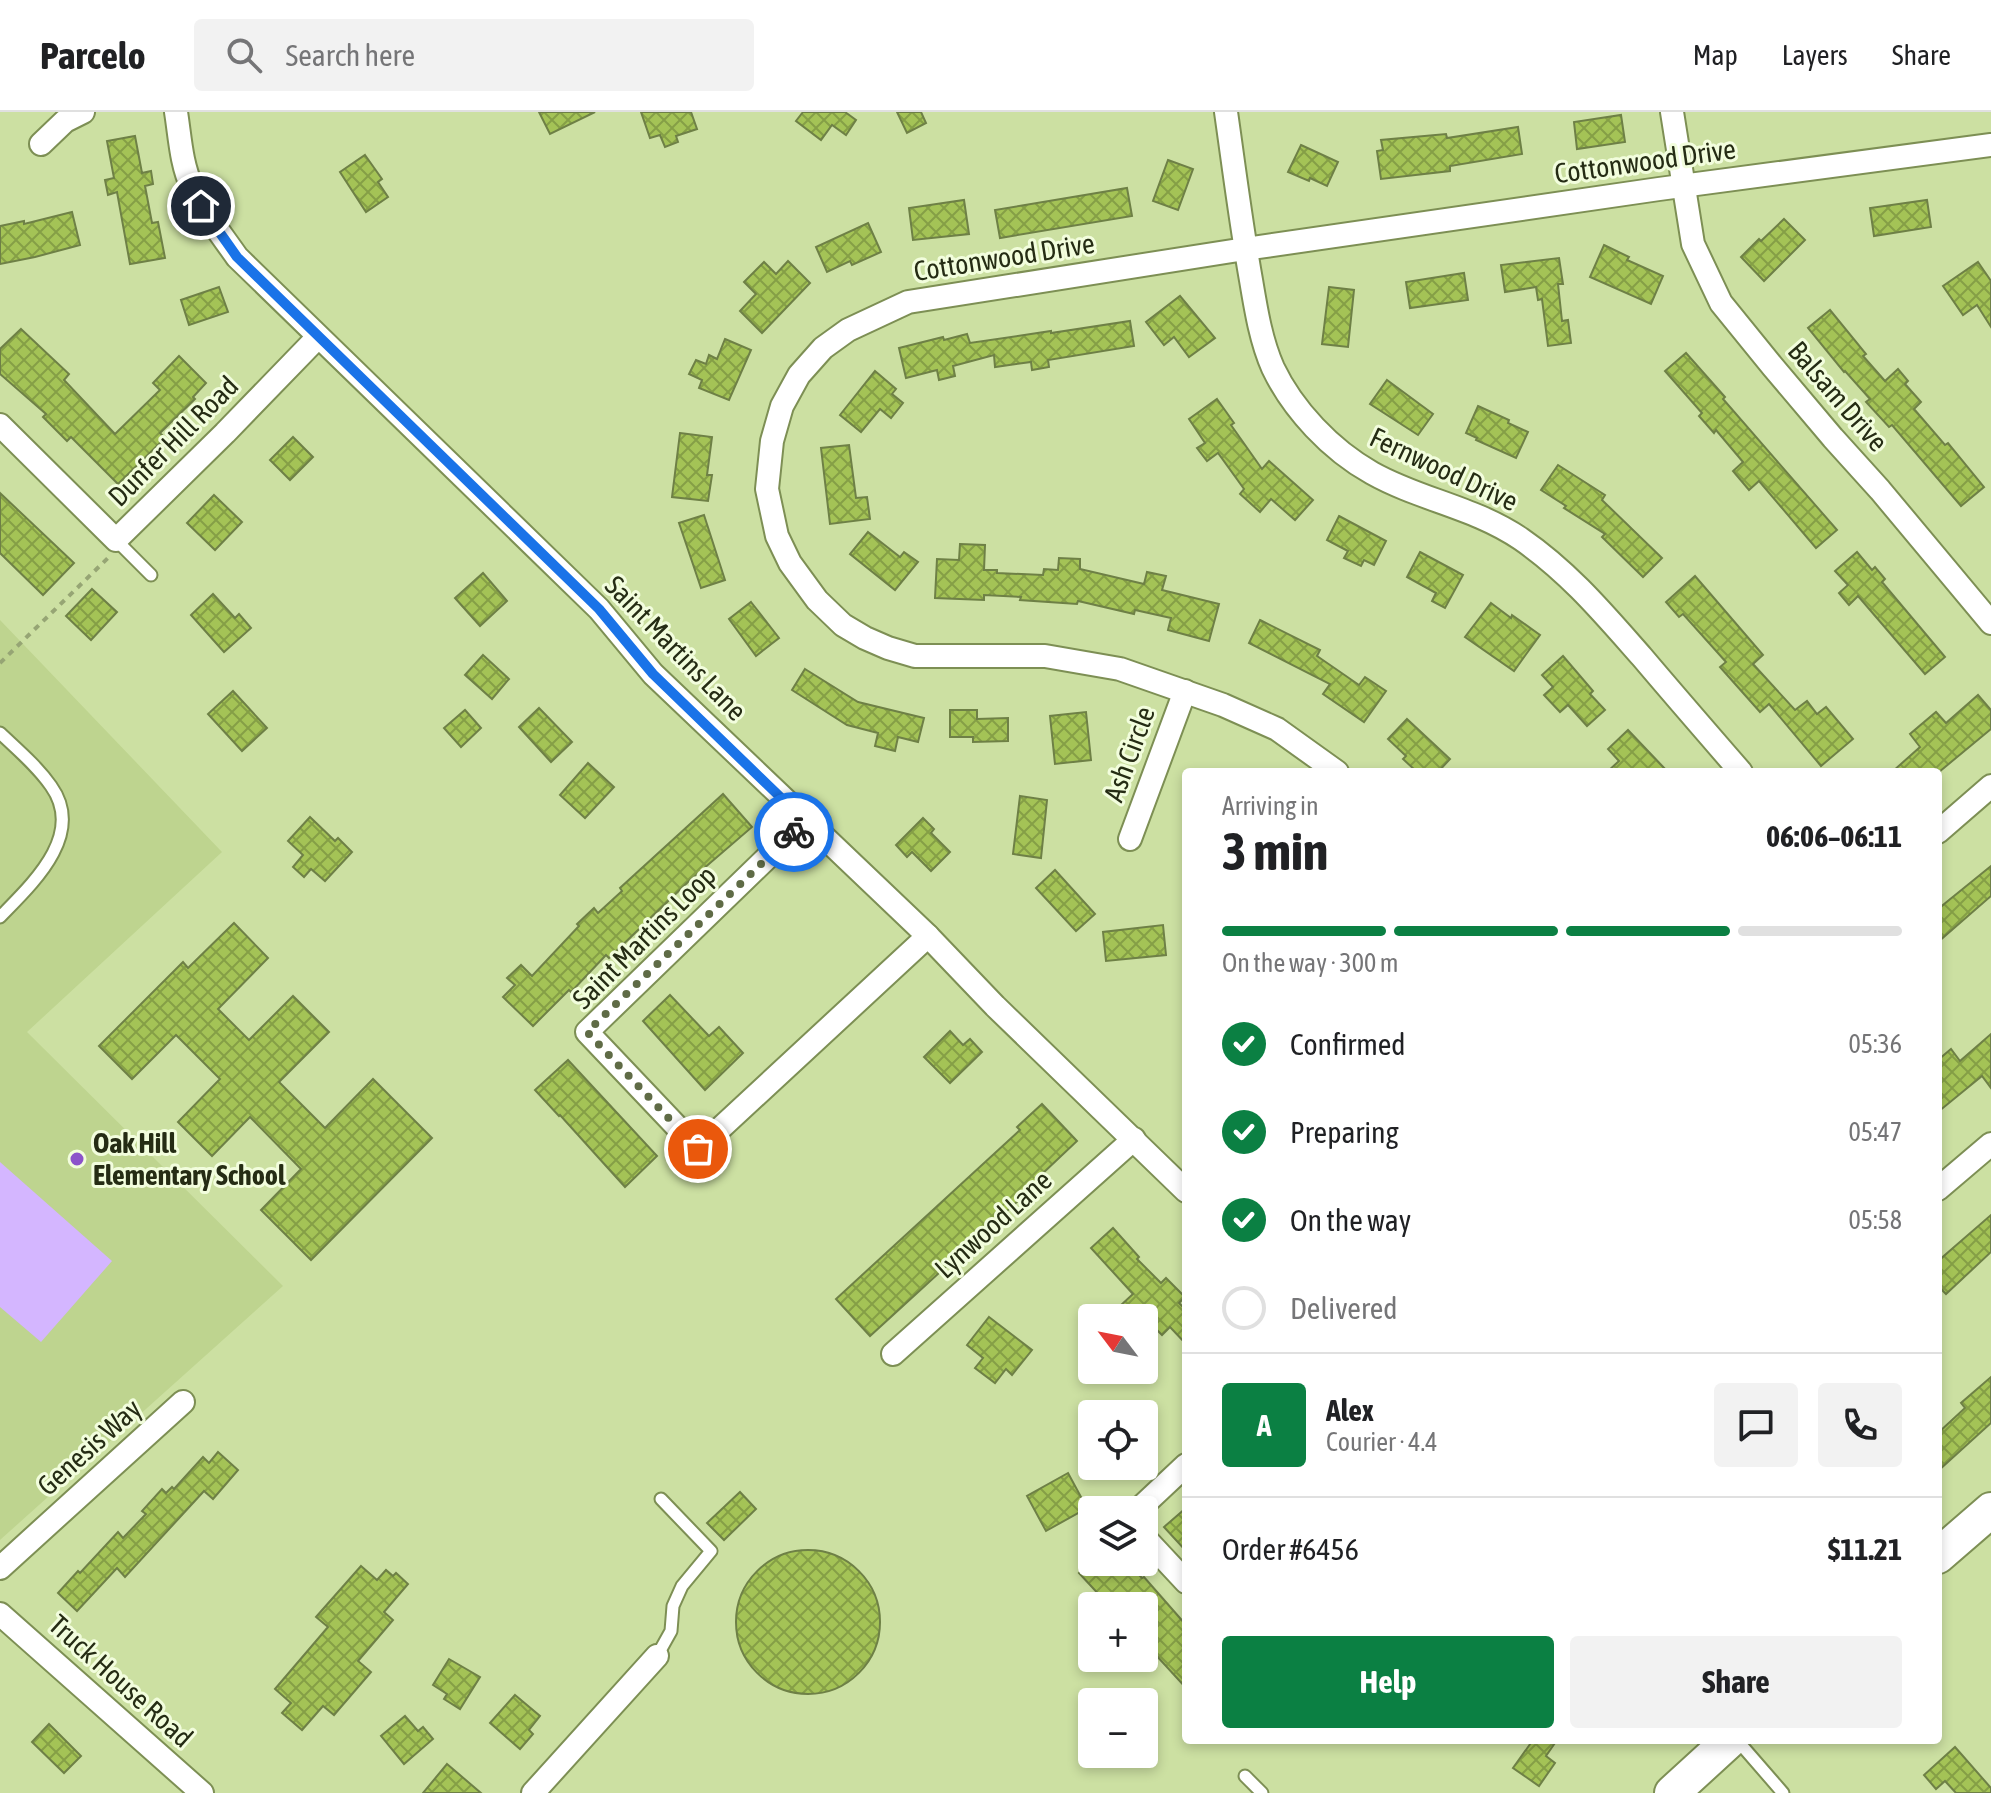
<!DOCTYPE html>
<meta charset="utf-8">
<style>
body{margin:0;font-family:"Asap Condensed",sans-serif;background:#f2f2f2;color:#202124;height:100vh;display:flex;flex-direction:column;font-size:30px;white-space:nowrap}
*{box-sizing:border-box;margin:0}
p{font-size:26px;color:#757577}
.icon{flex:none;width:44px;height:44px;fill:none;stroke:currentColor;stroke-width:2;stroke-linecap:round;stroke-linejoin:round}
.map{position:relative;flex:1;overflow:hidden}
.side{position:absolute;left:1182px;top:656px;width:760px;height:976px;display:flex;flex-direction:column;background:#fff;border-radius:8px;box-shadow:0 4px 12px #0003}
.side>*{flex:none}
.needle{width:52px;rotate:302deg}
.tools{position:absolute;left:1078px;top:1192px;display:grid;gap:16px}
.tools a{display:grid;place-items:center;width:80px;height:80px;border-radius:8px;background:#fff;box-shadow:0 4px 12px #0003;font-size:40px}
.pin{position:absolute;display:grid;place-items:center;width:68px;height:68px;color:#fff;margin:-34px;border:4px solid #fff;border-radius:50%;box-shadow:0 2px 8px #0007}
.courier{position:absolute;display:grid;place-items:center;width:80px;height:80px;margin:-40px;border:6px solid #1a73e8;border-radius:50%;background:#fff;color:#222;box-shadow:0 2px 10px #0007}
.summary em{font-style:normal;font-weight:700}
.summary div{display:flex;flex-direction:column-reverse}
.summary{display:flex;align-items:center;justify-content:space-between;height:136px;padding:0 40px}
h1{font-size:52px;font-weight:700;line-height:60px}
.bar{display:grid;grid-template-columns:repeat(4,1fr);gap:12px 8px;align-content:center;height:96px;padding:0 40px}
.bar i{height:10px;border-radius:6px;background:#e0e0e0}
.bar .current{background:#0b8043}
.bar p{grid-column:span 4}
.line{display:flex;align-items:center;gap:20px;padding:0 40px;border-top:2px solid #e0e0e0}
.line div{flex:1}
.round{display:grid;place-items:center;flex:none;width:84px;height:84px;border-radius:8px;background:#f2f2f2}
ol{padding:0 40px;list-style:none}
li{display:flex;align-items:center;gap:24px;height:88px}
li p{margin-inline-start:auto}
li .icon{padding:8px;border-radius:50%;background:#0b8043;color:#fff;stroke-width:4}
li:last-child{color:#757577}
li i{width:44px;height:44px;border:4px solid #e0e0e0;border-radius:50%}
.button{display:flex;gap:16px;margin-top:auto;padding:16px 40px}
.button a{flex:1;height:92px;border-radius:8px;background:#0b8043;color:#fff;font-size:32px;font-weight:700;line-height:92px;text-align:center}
.button a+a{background:#f2f2f2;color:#202124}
header{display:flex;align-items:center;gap:48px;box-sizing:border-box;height:112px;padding:0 40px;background:#fff;border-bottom:2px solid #e0e0e0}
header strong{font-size:38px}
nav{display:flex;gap:44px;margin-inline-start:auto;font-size:28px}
.search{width:560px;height:72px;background:#f2f2f2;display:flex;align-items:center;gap:20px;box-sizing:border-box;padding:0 28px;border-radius:8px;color:#757577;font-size:30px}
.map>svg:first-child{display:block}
.built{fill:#bed48f}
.grass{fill:#d4b6ff}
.building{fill:url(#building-cross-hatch);stroke:#6e8046;stroke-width:2}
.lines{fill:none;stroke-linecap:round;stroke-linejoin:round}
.lane-casing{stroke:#7d8f54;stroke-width:15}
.street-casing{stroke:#7d8f54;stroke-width:26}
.primary-casing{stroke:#7d8f54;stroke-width:38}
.path{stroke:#96a574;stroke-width:4;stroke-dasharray:6 6;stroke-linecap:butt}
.lane{stroke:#fff;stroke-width:11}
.street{stroke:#fff;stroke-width:22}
.primary{stroke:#fff;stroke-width:34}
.done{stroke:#5f6b46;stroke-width:8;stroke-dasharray:0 14.4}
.route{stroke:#1a73e8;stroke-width:10}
.poi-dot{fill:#8c53ca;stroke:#f2fddd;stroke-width:3}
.labels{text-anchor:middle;stroke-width:6;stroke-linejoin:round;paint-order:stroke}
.street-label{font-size:28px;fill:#252c14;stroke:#f2fddd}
.poi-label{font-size:28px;font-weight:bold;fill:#252c14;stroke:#f2fddd;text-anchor:start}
</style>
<header>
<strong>Parcelo</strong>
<div class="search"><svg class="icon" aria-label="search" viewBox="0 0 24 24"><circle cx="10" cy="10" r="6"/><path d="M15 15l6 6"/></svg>Search here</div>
<nav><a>Map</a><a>Layers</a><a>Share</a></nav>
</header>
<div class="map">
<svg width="1991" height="1681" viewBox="0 0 1991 1681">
<defs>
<pattern id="building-cross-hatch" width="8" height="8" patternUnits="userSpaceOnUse" patternTransform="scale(2)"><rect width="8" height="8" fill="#a4c356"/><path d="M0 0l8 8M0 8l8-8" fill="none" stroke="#859f46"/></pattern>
</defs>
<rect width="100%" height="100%" fill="#cce0a2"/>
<polygon class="built" points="0,508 222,740 27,920 283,1174 0,1428"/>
<polygon class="grass" points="0,1050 112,1149 41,1230 0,1195"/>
<g class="building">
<polygon points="539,0 595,0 550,22"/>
<polygon points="641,0 691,0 697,17 676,24 678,30 665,35 660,23 650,26"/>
<polygon points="803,0 845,0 856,8 846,23 832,13 821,28 796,9"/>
<polygon points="897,0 921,0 926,11 907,21"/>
<polygon points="1621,3 1625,30 1577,37 1574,10"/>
<polygon points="1518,15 1522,42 1450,54 1450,59 1381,67 1377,39 1383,38 1381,28 1446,22 1447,26"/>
<polygon points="135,24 142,61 151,59 153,72 145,74 152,111 158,110 165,146 130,152 117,80 108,83 105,68 114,66 107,29"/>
<polygon points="1301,33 1338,50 1327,74 1310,66 1309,69 1288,60"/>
<polygon points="365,43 382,67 378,70 388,85 366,100 340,60"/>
<polygon points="1168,48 1193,57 1178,98 1153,89"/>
<polygon points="1127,76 1132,104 1000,126 995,98"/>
<polygon points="964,88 969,122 913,128 909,96"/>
<polygon points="1927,88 1931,115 1874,124 1870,96"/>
<polygon points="72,100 80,133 35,145 0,152 0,114 24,109 24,112"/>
<polygon points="1784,107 1805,128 1764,169 1741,145 1759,127 1761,129"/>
<polygon points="868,111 881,140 852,153 850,149 827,160 816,135"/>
<polygon points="1604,133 1629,145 1627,148 1663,164 1651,192 1590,165"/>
<polygon points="1559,146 1563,172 1558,172 1562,209 1568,208 1571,231 1548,234 1542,187 1538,188 1536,175 1505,180 1501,153"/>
<polygon points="788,149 810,171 762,221 740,199 756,182 744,170 764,150 776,162"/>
<polygon points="1978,150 1991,169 1991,215 1977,193 1963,203 1943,174"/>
<polygon points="1464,161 1468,188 1410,196 1406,170"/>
<polygon points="219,175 228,200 189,213 181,188"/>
<polygon points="1329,175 1354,178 1348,235 1322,232"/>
<polygon points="1180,184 1215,226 1189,245 1174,225 1164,233 1146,210"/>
<polygon points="1830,198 1866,242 1863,244 1885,269 1898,257 1908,269 1905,272 1921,290 1914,297 1945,333 1948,331 1984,375 1961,394 1892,313 1889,315 1866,290 1870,287 1845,259 1844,260 1808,216"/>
<polygon points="1130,209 1134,234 1048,248 1049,255 1032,258 1031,250 995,255 994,243 953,254 955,264 939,268 937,258 906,266 899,236 943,225 944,228 967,222 970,231 1051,219 1051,221"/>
<polygon points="21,217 69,262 64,268 115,322 160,278 153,271 179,244 206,271 193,285 195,287 160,321 165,326 118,372 71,325 67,329 43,305 46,302 0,262 0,237"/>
<polygon points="725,227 751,238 729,288 699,276 702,268 689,262 696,248 706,252 709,243 717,247"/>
<polygon points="1686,241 1725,285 1723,287 1837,418 1816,436 1759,369 1749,378 1733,359 1743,350 1716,318 1714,321 1699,304 1702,301 1665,259"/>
<polygon points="875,259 896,277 892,282 903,291 891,306 880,297 861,320 840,303"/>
<polygon points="1387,268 1433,302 1418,323 1370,292"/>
<polygon points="1217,287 1234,311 1231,313 1262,357 1269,349 1313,388 1295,408 1271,387 1260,400 1240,382 1244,377 1218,341 1207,349 1197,336 1205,331 1189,307"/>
<polygon points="1478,294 1509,308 1508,311 1528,320 1516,346 1476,328 1477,326 1466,321"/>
<polygon points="680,321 712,325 707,363 712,363 708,389 672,385"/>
<polygon points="293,325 313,345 290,368 270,348"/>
<polygon points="849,333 856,386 867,385 870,407 830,412 821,336"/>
<polygon points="1558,353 1605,383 1602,388 1662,446 1643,465 1602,425 1605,422 1564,396 1566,394 1541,378"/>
<polygon points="0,381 74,451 43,483 0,441"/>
<polygon points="214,383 242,410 215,438 187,411"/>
<polygon points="704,403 725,468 701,476 679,411"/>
<polygon points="1339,404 1386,429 1374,453 1364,448 1361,454 1344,446 1348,439 1327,428"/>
<polygon points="868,420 900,445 904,440 918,450 895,478 850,442"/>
<polygon points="960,432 985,433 984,458 997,458 997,461 1043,463 1044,457 1058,458 1059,446 1080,447 1080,457 1144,472 1147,460 1166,464 1162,478 1219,492 1209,529 1168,518 1171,506 1135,498 1134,502 1078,489 1077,492 1020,488 1021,485 984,483 984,488 935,486 937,447 959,448"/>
<polygon points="1420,440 1463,463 1445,496 1432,489 1436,481 1407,465"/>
<polygon points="1857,440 1872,458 1875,455 1885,467 1882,470 1945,545 1925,562 1858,484 1849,493 1839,481 1848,473 1835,459"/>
<polygon points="483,461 507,489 480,514 455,486"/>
<polygon points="1695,464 1763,543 1753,552 1795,598 1807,589 1817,602 1826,595 1853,627 1821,654 1769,592 1760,600 1720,555 1726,550 1683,502 1679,505 1666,490"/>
<polygon points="92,477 117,500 91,528 66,504"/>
<polygon points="213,482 235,506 239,502 251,516 224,540 191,503"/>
<polygon points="751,490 779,526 756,544 729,507"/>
<polygon points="1491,491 1511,506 1512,503 1540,523 1514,559 1465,525"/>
<polygon points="1260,508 1320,538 1317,544 1359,573 1365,565 1386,579 1364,610 1323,582 1330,572 1249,531"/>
<polygon points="483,543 509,567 492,587 465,563"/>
<polygon points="1563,544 1593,579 1590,582 1605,598 1587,614 1568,593 1560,600 1544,583 1553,575 1542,563"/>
<polygon points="805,557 858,590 924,606 918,630 898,625 895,639 875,634 878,621 847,613 792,578"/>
<polygon points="233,579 267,616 242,639 208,602"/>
<polygon points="1978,583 1991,598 1991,617 1939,660 1892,660 1920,635 1910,622 1936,600 1946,611"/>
<polygon points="539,596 572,630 551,650 519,615"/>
<polygon points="465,598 481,616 461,635 444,616"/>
<polygon points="950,598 977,598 977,607 1008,606 1008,629 973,630 973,625 950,625"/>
<polygon points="1086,600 1091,648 1055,652 1050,604"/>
<polygon points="1407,607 1450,647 1438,660 1417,660 1403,647 1406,644 1388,627"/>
<polygon points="1628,618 1668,660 1607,660 1619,649 1608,637"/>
<polygon points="588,651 614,675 585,706 560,683"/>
<polygon points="723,682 752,715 688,770 609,846 606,843 571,880 569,878 533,914 503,885 515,873 507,866 521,853 532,864 579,814 577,812 594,796 598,801 622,779 620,776"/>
<polygon points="1020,684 1047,688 1041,746 1013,742"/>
<polygon points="310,705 335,729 338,726 352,740 325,769 311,757 304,765 293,755 303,743 288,729"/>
<polygon points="923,706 934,717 931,721 950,740 931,759 912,740 907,745 896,733"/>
<polygon points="1991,754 1991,784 1938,830 1938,797"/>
<polygon points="1055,758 1095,802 1076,819 1036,776"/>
<polygon points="234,811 268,846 218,897 249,928 293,884 329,920 279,970 325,1016 373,967 432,1026 311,1148 261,1098 301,1057 250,1005 212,1044 178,1010 220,967 176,923 132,967 99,934 183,850 188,856"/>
<polygon points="1163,813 1166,843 1106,849 1103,820"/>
<polygon points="670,883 709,924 719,915 743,941 705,978 643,909"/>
<polygon points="950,919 963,933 970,927 982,940 950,971 924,945"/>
<polygon points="1991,922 1991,976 1982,964 1938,1000 1938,948 1951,937 1960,949"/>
<polygon points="568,948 657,1044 625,1075 560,1003 559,1004 535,978"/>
<polygon points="1042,992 1077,1029 1041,1063 1043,1066 870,1224 836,1187 1020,1018 1017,1015"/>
<polygon points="1991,1103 1991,1140 1946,1182 1938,1174 1938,1149"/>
<polygon points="1113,1116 1139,1145 1137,1147 1161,1171 1166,1166 1185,1185 1179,1191 1186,1198 1186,1232 1170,1215 1162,1223 1145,1206 1107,1206 1133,1182 1091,1136"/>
<polygon points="989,1205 1032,1238 1012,1263 1006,1257 995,1271 975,1256 983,1246 967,1233"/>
<polygon points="1991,1265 1991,1311 1938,1359 1938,1321 1965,1296 1961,1291"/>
<polygon points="218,1340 238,1358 213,1387 204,1379 125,1465 117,1456 77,1499 58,1481 78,1459 80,1461 118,1420 123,1426 146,1402 142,1399 162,1377 166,1381 172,1375 174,1377 203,1345 209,1351"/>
<polygon points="1068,1361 1087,1396 1046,1419 1027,1384"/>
<polygon points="740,1380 756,1397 724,1428 707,1411"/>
<polygon points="1186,1396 1186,1439 1164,1415"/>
<circle cx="808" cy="1510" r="72"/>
<polygon points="1091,1450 1127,1450 1142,1466 1144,1465 1186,1513 1186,1576 1144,1530 1144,1494 1113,1494 1105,1486 1103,1487 1079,1461"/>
<polygon points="361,1454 377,1468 386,1458 393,1464 396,1461 408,1472 384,1500 393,1508 358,1549 371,1560 334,1603 323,1594 302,1618 282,1601 291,1591 275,1577 328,1515 316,1505"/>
<polygon points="449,1547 480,1565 460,1597 444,1587 447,1582 433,1573"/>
<polygon points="515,1583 540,1604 529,1618 533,1622 520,1637 490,1611"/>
<polygon points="405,1604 418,1619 423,1615 433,1627 404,1652 381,1624"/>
<polygon points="49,1612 81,1644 64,1661 32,1630"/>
<polygon points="1533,1628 1557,1628 1546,1644 1555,1651 1539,1674 1513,1656"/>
<polygon points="1955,1635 1991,1676 1991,1681 1956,1681 1945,1669 1936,1677 1924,1663"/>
<polygon points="447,1652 481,1681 423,1681"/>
</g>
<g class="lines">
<defs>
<g id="lane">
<polyline points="116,428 151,463"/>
<path d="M0 621C18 638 37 654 51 674 86 723 32 772 0 805"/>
<polyline points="657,1544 671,1519 673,1494 682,1474 711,1439 661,1387"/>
<polyline points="1737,1628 1783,1681"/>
<polyline points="1245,1664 1262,1681"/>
</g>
<g id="street">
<path d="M176 0C180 25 181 52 192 75 203 100 221 122 237 145L599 497 653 562 928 824 995 894 1186 1079"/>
<path d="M1226 0C1234 56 1241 112 1251 168 1256 198 1261 229 1273 256 1293 298 1331 338 1372 361 1420 388 1474 395 1521 427 1569 460 1604 502 1642 545 1675 584 1708 622 1741 660"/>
<polyline points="1672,0 1693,132 1721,191 1773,255 1833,326 1880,378 1991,511"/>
<polyline points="41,32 65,9 83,0"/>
<polyline points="0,313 116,428 225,321 318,225"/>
<polyline points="1337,660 1277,617 1223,593 1120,557 1045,544 915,544 888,536 865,526 843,513 817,488 790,451 777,424 767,377 772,329 782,294 799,263 823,236 848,218 908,190 1245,137 1659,77 1991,33"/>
<polyline points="805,709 587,920 698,1037 928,824"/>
<polyline points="1938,720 1991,674"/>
<polyline points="1130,727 1185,579"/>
<polyline points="1938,1077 1991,1032"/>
<polyline points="893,1242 1134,1027"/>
<polyline points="1138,1398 1186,1353"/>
<polyline points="1144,1425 1186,1470"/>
<polyline points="0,1456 183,1290"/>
<polyline points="0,1502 202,1681"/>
<polyline points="533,1681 657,1544"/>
</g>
<g id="primary">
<polyline points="1938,1444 1991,1398"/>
<polyline points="1672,1681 1730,1628"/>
</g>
</defs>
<use href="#lane" class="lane-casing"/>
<use href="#street" class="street-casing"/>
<use href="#primary" class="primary-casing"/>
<polyline class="path" points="0,551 110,444"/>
<use href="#lane" class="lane"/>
<use href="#street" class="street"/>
<use href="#primary" class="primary"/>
</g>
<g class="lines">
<polyline class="done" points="698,1037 587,920 794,720"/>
<polyline class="route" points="201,94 237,145 599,497 653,562 805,709 794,720"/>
</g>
<circle class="poi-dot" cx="77" cy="1047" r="8"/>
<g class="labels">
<g class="street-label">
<text transform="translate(1645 49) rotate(-8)" y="10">Cottonwood Drive</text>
<text transform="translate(1004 145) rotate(-9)" y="10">Cottonwood Drive</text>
<text transform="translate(1838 284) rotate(49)" y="10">Balsam Drive</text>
<text transform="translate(173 329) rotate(-45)" y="10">Dunfer Hill Road</text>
<text transform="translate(1444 357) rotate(25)" y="10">Fernwood Drive</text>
<text transform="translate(676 536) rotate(46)" y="10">Saint Martins Lane</text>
<text transform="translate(1129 642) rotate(-70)" y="10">Ash Circle</text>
<text transform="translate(644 825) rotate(-45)" y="10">Saint Martins Loop</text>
<text transform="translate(993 1112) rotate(-42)" y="10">Lynwood Lane</text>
<text transform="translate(89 1335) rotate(-42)" y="10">Genesis Way</text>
<text transform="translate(121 1569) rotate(42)" y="10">Truck House Road</text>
</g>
<g class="poi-label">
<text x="93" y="1041">Oak Hill<tspan x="93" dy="32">Elementary School</tspan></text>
</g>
</g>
</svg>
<div class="tools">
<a><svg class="needle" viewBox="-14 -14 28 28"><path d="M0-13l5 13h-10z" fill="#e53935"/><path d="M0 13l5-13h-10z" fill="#757577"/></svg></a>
<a><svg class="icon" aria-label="locate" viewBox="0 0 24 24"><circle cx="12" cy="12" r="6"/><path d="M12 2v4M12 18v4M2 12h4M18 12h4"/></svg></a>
<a><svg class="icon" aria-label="layers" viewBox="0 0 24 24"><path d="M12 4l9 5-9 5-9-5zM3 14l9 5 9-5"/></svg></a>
<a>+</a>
<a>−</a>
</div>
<div class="pin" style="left:698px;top:1037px;background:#ea580c"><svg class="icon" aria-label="bag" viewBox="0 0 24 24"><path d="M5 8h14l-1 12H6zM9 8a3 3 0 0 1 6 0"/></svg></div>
<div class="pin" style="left:201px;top:94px;background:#1f2937"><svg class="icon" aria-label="home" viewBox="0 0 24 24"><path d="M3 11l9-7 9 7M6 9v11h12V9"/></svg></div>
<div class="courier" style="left:794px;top:720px"><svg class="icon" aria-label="bike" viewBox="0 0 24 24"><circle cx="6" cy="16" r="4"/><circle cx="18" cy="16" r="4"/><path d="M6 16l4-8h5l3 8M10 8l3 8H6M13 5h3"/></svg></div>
<section class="side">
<div class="summary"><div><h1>3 min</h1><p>Arriving in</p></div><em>06:06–06:11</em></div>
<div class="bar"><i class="current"></i><i class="current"></i><i class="current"></i><i></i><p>On the way · 300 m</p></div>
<ol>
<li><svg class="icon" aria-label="check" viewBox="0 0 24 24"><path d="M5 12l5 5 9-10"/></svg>Confirmed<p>05:36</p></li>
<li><svg class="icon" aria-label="check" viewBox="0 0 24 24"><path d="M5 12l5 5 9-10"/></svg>Preparing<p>05:47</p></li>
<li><svg class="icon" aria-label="check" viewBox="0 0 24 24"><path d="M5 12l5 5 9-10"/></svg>On the way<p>05:58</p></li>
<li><i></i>Delivered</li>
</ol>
<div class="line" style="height:144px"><b class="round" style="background:#0b8043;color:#fff">A</b><div><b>Alex</b><p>Courier · 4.4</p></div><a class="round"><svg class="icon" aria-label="chat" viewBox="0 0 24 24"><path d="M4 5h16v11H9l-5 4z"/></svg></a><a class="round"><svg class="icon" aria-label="phone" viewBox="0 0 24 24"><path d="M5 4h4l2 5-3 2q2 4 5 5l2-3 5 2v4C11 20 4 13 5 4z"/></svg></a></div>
<div class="line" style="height:104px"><div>Order #6456</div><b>$11.21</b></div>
<div class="button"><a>Help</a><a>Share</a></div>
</section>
</div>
